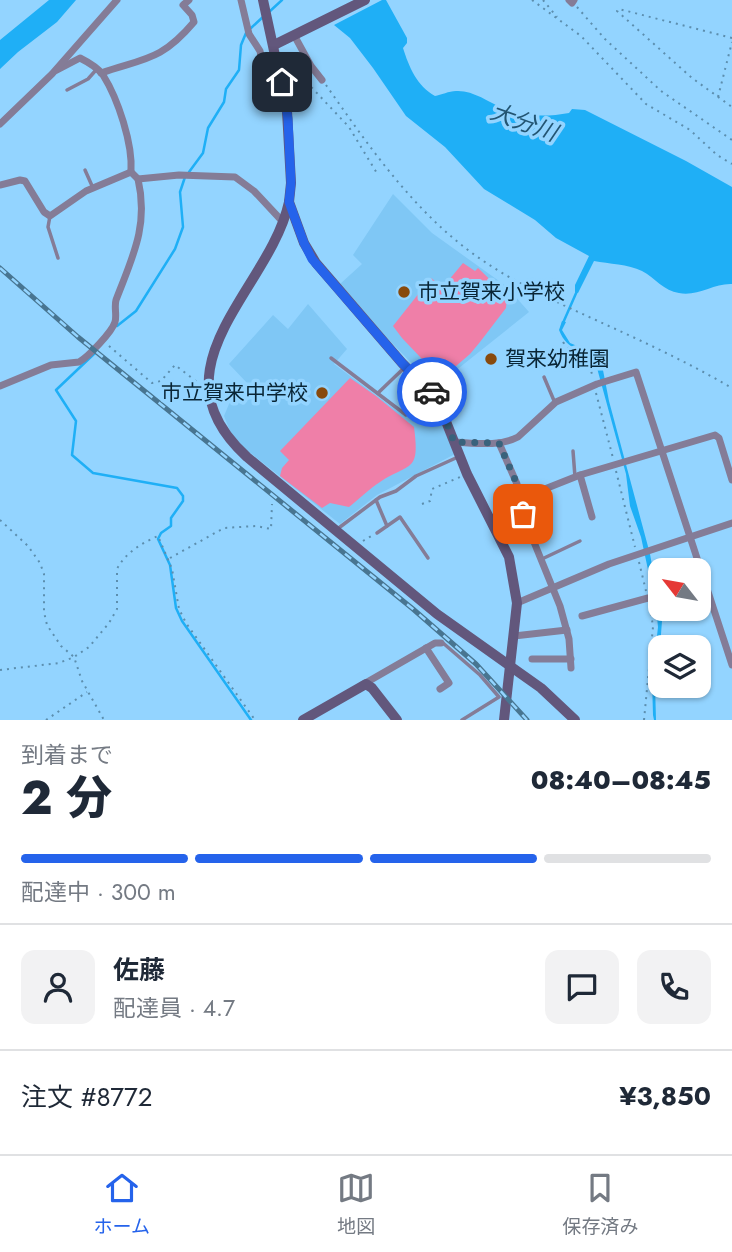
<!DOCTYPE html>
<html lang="ja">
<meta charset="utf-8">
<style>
body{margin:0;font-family:Jost,"Noto Sans JP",sans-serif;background:#f2f2f3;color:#1f2937;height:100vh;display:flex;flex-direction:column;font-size:26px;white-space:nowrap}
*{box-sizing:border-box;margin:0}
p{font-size:23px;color:#747a83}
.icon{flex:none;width:38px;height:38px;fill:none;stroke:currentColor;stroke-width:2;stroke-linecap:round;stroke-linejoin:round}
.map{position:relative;height:720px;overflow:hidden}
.drawer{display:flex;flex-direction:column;background:#fff;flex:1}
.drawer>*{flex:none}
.needle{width:46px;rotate:301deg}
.buttons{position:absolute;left:648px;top:558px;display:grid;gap:14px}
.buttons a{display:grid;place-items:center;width:63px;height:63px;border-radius:14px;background:#fff;box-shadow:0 2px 5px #0004;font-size:35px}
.pin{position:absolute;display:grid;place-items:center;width:60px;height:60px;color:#fff;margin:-30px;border-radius:14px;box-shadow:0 4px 10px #0006}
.courier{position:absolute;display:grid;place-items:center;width:70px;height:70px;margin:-35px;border:5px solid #2563eb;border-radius:50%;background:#fff;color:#222;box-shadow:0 2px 9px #0007}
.head em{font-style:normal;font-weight:800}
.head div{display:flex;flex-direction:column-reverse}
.head{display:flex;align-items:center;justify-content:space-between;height:119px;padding:0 21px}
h1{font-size:46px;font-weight:800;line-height:52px}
.bar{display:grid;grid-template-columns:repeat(4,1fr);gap:10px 7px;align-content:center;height:84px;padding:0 21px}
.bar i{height:9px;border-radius:5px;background:#e0e1e3}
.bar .on{background:#2563eb}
.bar p{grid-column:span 4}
.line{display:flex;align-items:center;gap:18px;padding:0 21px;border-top:2px solid #e0e1e3}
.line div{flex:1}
.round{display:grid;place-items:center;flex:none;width:74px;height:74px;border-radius:14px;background:#f2f2f3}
.menu{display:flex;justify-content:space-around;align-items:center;height:98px;border-top:2px solid #e0e1e3;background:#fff;font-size:19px;color:#747a83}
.menu a{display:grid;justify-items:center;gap:4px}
.menu .on{color:#2563eb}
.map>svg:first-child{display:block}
.built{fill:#7fc7f5}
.green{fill:#ef7fa8}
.water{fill:#1faff6}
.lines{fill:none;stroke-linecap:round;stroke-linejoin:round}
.stream{stroke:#1faff6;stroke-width:2.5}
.path{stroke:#5c8eae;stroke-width:2;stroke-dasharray:2 5;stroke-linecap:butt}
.lane{stroke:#847c97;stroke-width:3.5}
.street{stroke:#847c97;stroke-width:7}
.secondary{stroke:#62577c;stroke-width:10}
.rail-casing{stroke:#487591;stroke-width:5}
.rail{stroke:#93d4ff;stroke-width:2.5;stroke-dasharray:8;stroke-linecap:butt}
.done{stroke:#39627c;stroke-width:7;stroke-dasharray:0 12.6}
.route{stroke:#2563eb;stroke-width:9}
.poi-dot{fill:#884a0d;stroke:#93d4ff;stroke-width:2.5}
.labels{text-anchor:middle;stroke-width:7;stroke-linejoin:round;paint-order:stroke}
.poi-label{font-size:21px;fill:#092535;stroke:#93d4ff;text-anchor:start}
.water-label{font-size:23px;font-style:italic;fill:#235573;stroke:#93d4ff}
</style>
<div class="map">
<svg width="732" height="720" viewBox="0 0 732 720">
<rect width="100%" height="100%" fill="#93d4ff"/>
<g class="built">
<polygon points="393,194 432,233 506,286 529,312 435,387 387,338 340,284 362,264 353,255"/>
<polygon points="308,304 347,349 334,364 404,416 430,399 455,454 377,495 340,524 243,447 230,431 224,416 229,404 248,384 229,364 273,315 288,329"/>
</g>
<g class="green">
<polygon points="463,263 475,271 478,268 507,296 506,308 480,342 470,354 441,379 402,338 393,326 431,278 443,287"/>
<path d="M350 378 376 396 414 427C420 473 411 462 380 482 369 489 359 499 349 507L330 503 322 508 280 476 282 468 289 460 280 451Z"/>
</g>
<g class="water">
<polygon points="49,0 76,0 57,22 18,52 0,69 0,40"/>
<path d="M382 0H386L407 38V43L403 48C409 67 417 86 435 96 441 95 449 91 456 91 473 90 488 102 503 108 523 117 547 117 569 113L572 109 585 110 686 161 732 187V284C714 283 697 297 679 293 664 291 655 278 642 271 628 264 609 264 594 261L578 293 575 292V285L589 256 556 238 535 220 484 189 445 147 406 116 373 68 350 38 334 25Z"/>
<path d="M562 321 566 322 562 330 570 343 594 353 602 365 609 401 650 554 662 621 658 673 655 684 656 720H654L653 715 652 680 658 627 656 607 641 537 630 506 626 474 597 368C584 347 568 353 559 330Z"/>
</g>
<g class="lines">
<g class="stream">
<polyline points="269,12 282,0"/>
<polyline points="251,28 264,16"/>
<polyline points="189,172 203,153 208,128 224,102 226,89 239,70 241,45 246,33"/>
<polyline points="563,323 577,291"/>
<polyline points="117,326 136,311 175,249 183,227 180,192 185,177"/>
<polyline points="95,353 56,390 76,421 72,455 93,473 177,488 183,496 183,501 171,518 171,526 161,533 158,539 170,565 176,608 182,621 251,720"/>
</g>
<g class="path">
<polyline points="532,0 581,36 646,104 690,130 717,155 732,164"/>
<polyline points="543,0 557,17"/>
<polyline points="577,7 605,39 661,91 732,140"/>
<polyline points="732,38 619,9 617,11 692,78 732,107"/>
<polyline points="286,63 297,72 349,127 378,175"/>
<path d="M326 85C368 145 412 209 472 253 523 290 580 312 637 339 669 354 701 370 732 388"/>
<polyline points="718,97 732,42"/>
<path d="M563 342C575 359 586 353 593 377"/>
<polyline points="109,346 152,383 161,381 175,365 201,385"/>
<polyline points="596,393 613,458"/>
<polyline points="616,471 635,547"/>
<polyline points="422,504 430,501 432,489 460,477"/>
<polyline points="0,520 28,546 40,563 44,574 44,612 47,625 61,646 74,657 82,681 104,720"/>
<polyline points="363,541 373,535"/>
<polyline points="170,558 224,528 256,526 271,529 272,504"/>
<polyline points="639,562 646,591"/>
<path d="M0 670 59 663 74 657 89 647 109 623 117 609V569C125 553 142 543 158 536L172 569 179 609 186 623 255 720"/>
<polyline points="46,720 87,692"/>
<polyline points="644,720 653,627 650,606"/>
</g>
<g class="lane">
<polyline points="67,90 88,79 96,70"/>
<polyline points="85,170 93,188"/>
<polyline points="50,216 48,227 58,258"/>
<polyline points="331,358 406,415"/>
<polyline points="544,377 555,403"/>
<polyline points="378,393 405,367"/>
<polyline points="573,451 575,477"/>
<polyline points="376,500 387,526"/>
<polyline points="336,530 380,497 396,491 416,476 458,457"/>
<polyline points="377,533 400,517 428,558"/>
<polyline points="542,559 580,541"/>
<polyline points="443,643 480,675 499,697 462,720"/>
</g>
<g class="street">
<polyline points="241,0 249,34 260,51 268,91 276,103 286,104"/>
<polyline points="569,0 572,3 574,0"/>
<polyline points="294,35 311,66 322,80"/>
<path d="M57 70 80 58C88 62 98 68 103 75 118 99 133 144 131 172"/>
<path d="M101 73C145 58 161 61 194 22L192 15 183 5 189 0"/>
<polyline points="0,124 52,74 117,0"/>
<polyline points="138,179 179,175 235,177 254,191 283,222"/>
<path d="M0 185 20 180 25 181 44 212 50 216 86 191 131 172 138 179C149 226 132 258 116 300 114 307 117 315 115 322 112 332 88 357 79 362L51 365 0 386"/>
<path d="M454 442C475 443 499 447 518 437L556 402 597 384 636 372 732 665"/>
<polyline points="499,443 517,484 525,520 560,606 569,639 571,668"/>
<polyline points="580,475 592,517"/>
<polyline points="522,498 580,475 715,435 719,438 732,480"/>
<polyline points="517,603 609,564 732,523"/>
<polyline points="582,616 648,598"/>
<polyline points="514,636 567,630"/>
<polyline points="426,648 449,683 440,689"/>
<polyline points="532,659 571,659"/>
<polyline points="362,685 435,643 441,643"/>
</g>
<g class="secondary">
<polyline points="263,0 287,111 291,183 289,202 304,243 316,263 402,363 437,399 467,474 509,557 517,603 504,720"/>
<polyline points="274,45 365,0"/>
<path d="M289 202C270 290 148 367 247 457L437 614 541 688 575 720"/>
<polyline points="303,720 366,684 372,688 397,720"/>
</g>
<defs>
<polyline id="rail" points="0,268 78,337 413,609 476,664 527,720"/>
</defs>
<use href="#rail" class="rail-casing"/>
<use href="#rail" class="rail"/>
</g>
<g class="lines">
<polyline class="done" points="432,392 440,405 454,442 499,443 520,491 523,514"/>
<polyline class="route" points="282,82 288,119 291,183 289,202 304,243 312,259 402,363 432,392"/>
</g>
<g class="poi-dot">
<circle cx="404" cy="292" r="7"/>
<circle cx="491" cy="359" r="7"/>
<circle cx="322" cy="393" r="7"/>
</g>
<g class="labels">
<g class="poi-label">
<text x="418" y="299">市立賀来小学校</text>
<text x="505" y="366">賀来幼稚園</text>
<text x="308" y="400" text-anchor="end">市立賀来中学校</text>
</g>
<g class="water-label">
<text transform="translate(524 122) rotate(20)" y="8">大分川</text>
</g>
</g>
</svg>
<div class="buttons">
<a><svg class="needle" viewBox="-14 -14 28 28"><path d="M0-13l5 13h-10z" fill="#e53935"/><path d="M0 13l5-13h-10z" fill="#747a83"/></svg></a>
<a><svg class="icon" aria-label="layers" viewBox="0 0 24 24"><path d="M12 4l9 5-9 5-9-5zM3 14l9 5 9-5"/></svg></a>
</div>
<div class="pin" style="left:523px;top:514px;background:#ea580c"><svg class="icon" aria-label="bag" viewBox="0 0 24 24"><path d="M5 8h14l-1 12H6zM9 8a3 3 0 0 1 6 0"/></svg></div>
<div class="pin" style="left:282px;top:82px;background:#1f2937"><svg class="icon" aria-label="home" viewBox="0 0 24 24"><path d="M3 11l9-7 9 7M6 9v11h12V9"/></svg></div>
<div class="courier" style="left:432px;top:392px"><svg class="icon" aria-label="car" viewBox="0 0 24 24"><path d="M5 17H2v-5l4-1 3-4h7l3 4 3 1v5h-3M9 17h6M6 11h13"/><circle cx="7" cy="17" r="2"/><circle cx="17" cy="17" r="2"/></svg></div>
</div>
<section class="drawer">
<div class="head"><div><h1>2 分</h1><p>到着まで</p></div><em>08:40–08:45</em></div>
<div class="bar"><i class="on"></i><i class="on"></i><i class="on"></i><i></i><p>配達中 · 300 m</p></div>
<div class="line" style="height:126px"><a class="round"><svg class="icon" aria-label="person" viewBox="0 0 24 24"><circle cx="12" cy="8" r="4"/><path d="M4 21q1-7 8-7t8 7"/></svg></a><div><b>佐藤</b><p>配達員 · 4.7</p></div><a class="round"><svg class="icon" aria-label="chat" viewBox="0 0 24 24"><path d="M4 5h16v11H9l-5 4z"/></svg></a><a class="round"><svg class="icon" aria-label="phone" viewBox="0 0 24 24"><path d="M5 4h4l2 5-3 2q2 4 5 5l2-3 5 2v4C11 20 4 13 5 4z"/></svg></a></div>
<div class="line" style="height:91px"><div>注文 #8772</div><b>¥3,850</b></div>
</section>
<nav class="menu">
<a class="on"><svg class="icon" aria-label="home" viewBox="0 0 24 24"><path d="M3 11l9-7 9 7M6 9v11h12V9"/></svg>ホーム</a>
<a><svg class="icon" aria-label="map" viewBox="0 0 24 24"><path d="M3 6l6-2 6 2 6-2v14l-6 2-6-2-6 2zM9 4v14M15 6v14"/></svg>地図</a>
<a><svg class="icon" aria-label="saved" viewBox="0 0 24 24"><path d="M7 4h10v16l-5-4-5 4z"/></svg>保存済み</a>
</nav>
